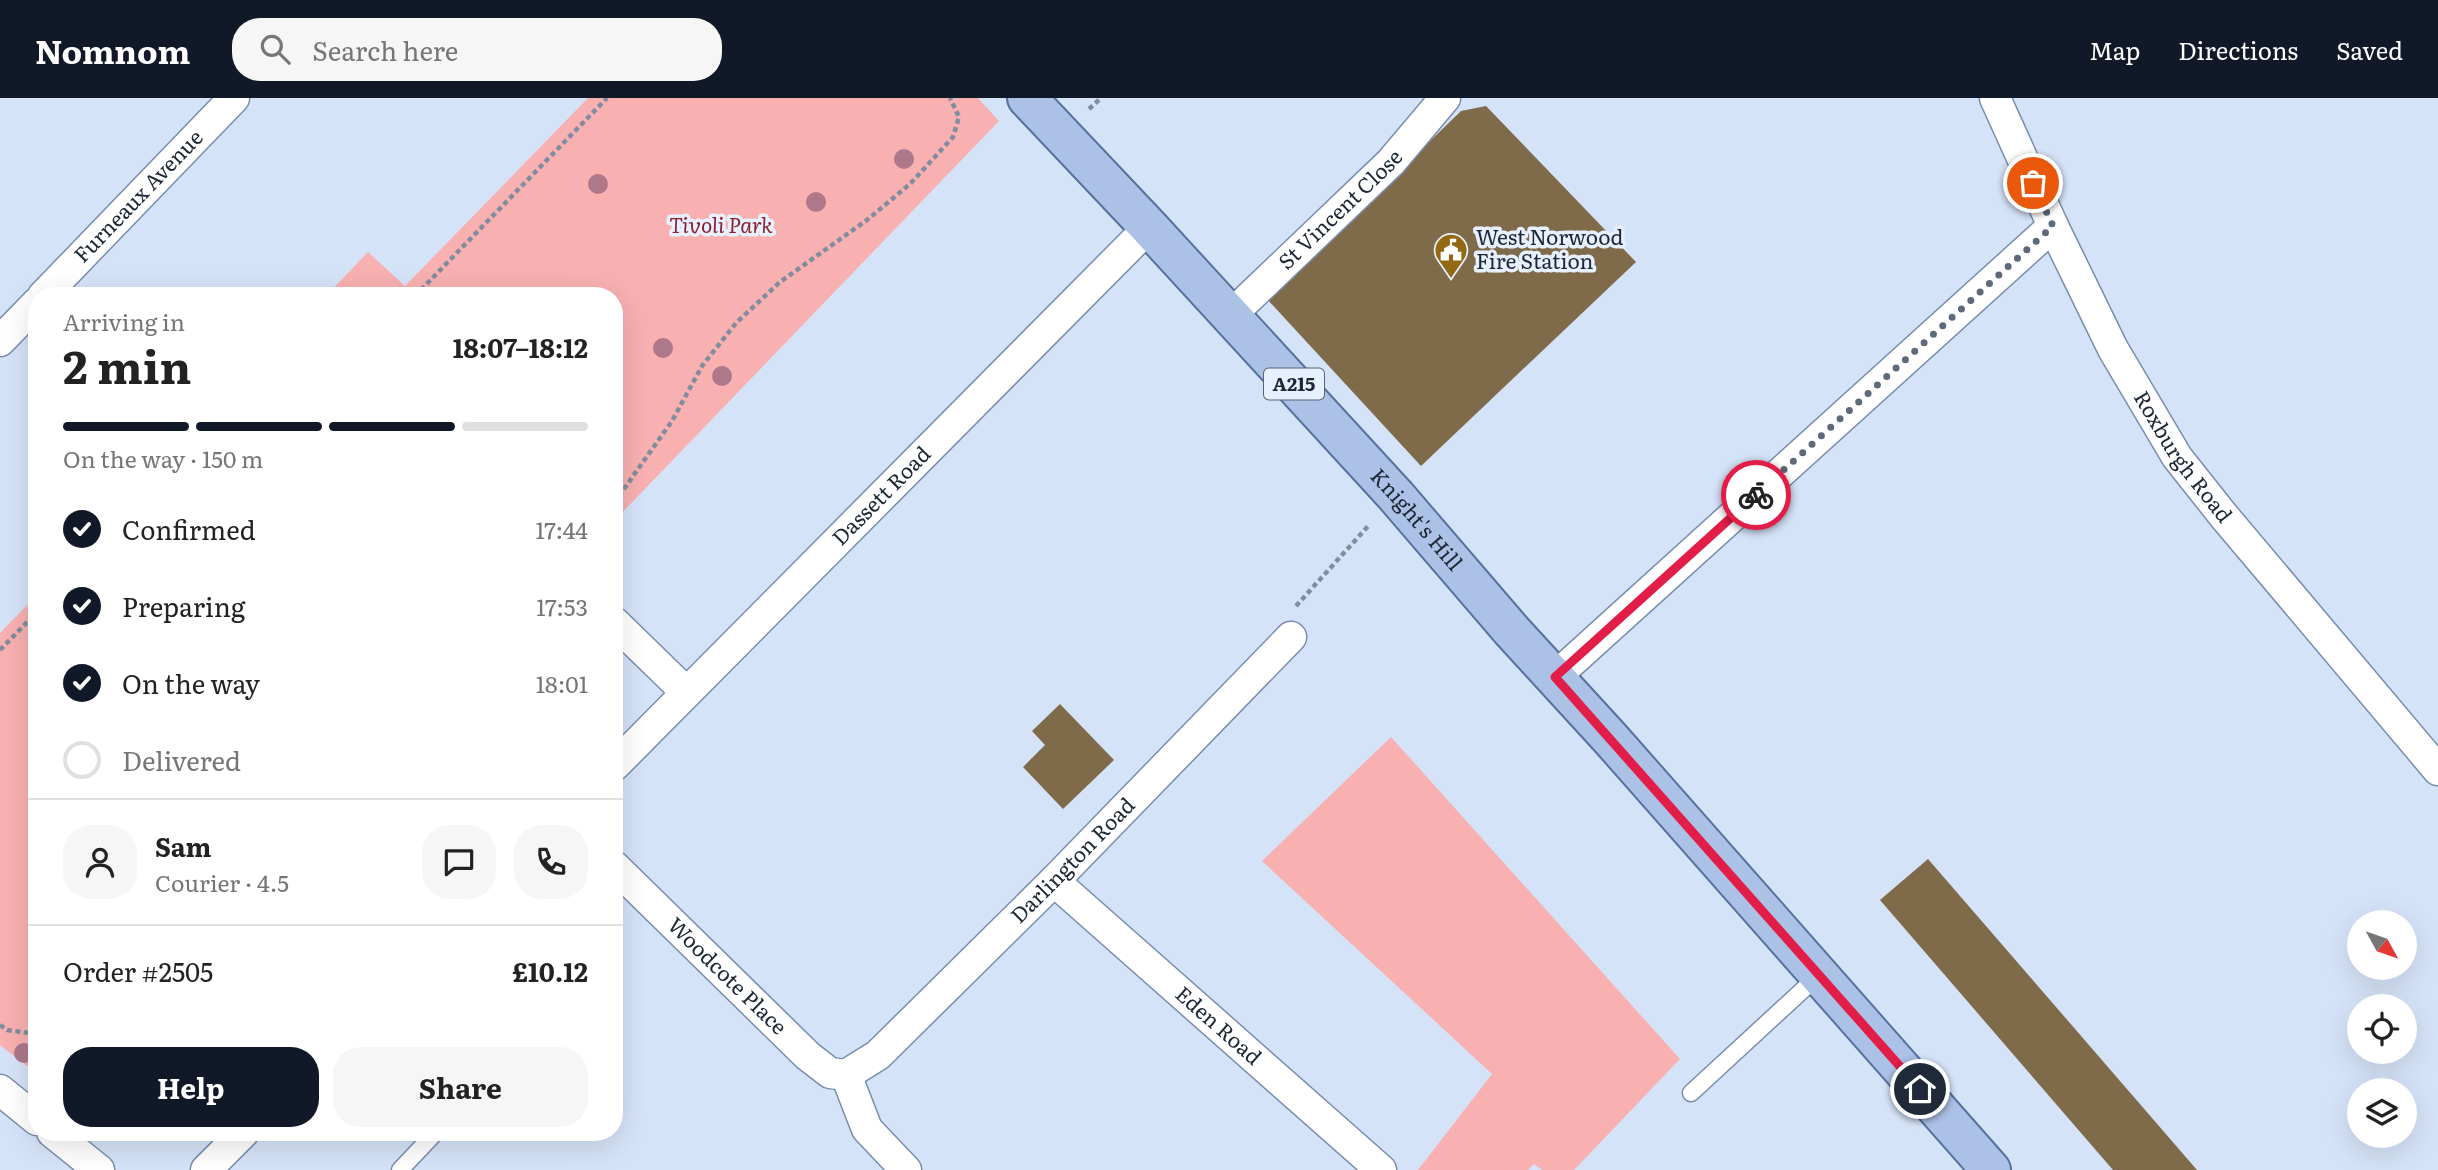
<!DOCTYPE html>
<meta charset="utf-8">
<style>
body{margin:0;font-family:Literata,serif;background:#f6f6f6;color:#222;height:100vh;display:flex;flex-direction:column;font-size:26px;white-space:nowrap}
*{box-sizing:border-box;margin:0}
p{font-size:23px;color:#767676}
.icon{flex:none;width:38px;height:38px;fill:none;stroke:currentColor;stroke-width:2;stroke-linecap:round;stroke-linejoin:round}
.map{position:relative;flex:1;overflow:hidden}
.side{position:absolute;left:28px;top:189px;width:595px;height:854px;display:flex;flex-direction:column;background:#fff;border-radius:28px;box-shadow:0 7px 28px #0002}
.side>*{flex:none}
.needle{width:46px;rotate:130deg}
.controls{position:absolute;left:2347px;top:812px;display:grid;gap:14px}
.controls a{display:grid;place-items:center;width:70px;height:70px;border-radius:50%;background:#fff;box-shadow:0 7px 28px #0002;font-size:35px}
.pin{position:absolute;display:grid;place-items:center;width:60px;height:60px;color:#fff;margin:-30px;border:4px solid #fff;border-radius:50%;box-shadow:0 2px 7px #0007}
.courier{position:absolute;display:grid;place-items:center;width:70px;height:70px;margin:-35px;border:5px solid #e11d48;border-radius:50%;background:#fff;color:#222;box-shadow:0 2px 9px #0007}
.summary em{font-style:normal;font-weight:700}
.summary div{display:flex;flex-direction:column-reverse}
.summary{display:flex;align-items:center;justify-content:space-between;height:119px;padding:0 35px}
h1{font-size:46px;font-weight:700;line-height:52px}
.bar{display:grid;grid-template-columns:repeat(4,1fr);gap:10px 7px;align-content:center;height:84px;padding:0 35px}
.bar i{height:9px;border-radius:5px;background:#e0e0e0}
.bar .selected{background:#111827}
.bar p{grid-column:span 4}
.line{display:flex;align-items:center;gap:18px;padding:0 35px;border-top:2px solid #e0e0e0}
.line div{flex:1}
.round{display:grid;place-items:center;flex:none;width:74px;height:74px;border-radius:28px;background:#f6f6f6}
ol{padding:0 35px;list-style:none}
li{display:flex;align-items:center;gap:21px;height:77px}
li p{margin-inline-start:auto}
li .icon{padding:7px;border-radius:50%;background:#111827;color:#fff;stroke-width:4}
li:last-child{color:#767676}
li i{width:38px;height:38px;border:4px solid #e0e0e0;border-radius:50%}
.action{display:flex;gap:14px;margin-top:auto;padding:14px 35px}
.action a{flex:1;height:80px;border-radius:28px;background:#111827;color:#fff;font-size:28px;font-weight:700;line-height:80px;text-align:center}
.action a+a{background:#f6f6f6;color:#222}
header{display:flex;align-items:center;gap:42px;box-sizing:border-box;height:98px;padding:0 35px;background:#111827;color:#fff}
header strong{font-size:33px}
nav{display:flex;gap:38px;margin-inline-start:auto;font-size:24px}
.search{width:490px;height:63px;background:#f6f6f6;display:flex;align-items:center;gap:18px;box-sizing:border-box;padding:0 24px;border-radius:28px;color:#767676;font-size:26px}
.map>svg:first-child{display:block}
.green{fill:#f8b0b0}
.building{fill:#7f6a49}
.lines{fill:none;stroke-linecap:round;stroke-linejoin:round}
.lane-casing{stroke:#788dae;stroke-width:19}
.street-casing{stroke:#788dae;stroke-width:33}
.primary-casing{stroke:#55729d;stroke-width:42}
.path{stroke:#818d9e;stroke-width:4.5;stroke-dasharray:5 3.5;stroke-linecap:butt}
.lane{stroke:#fff;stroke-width:16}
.street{stroke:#fff;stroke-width:30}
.primary{stroke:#abc2e6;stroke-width:38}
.tree{fill:#ad7889}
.done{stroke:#5e6979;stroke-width:7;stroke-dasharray:0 12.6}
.route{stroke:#e11d48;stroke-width:9}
.labels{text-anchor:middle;stroke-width:7;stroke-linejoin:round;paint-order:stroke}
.shield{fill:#e6f0fe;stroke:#5a6371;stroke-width:2}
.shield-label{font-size:19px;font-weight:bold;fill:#1e2734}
.street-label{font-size:21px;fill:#1e2734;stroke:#e6f0fe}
.park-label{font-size:21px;font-style:italic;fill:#8c202f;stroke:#e6f0fe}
.poi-label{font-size:21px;fill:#1e2734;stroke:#e6f0fe;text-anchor:start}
</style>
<header>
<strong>Nomnom</strong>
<div class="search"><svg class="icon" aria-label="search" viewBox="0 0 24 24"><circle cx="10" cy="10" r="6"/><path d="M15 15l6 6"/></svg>Search here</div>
<nav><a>Map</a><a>Directions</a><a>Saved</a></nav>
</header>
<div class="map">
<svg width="2438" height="1072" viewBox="0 0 2438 1072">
<rect width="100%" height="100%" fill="#d5e3f8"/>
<g class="green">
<polygon points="588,0 978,0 999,23 614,423 614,198 326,198 368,154 405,188"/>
<polygon points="37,497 37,976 0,947 0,535"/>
<polygon points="1391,639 1680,961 1574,1072 1542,1072 1534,1066 1528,1072 1418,1072 1492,976 1262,763"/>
</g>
<g class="building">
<polygon points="1486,8 1636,164 1421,368 1267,201 1461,13"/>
<polygon points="1060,606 1114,662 1063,711 1023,669 1045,647 1032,633"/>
<polygon points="1928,761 2197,1072 2113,1072 1880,802"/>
</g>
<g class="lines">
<defs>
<g id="lane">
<polyline points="1691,995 1819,877"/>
<polyline points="400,1072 436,1034"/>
</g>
<g id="street">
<path id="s1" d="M1995 0 2053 128 2113 251 2177 359 2223 417 2438 672"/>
<path id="s2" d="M43 198 234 0"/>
<path id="s3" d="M1231 217 1391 64 1445 0"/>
<polyline points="0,243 37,205"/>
<polyline points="614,524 686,594"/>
<polyline points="1555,579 2053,128"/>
<path id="s4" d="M614 668 1149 129"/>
<path id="s5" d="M614 768 808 958 830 975 846 977"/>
<path id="s6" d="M1054 783 1381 1072"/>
<path id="s7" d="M846 977 878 957 1054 783 1291 539"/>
<polyline points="846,977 867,1031 906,1072"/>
<polyline points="0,992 37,1022"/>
<polyline points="52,1034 99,1072"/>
<polyline points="206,1072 244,1034"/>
</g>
<g id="primary">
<path id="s8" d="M1027 0 1149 129 1396 398 1512 533 1610 640 1991 1072"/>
</g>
</defs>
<use href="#lane" class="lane-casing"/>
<use href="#street" class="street-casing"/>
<use href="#primary" class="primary-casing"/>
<g class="path">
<polyline points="1089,11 1101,0"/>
<polyline points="415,198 607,0"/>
<polyline points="614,405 672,323 702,268 736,225 780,184 867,122 910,86 953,39 959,19 950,0"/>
<polyline points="1296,508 1370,426"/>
<polyline points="0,552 37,514"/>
<polyline points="0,927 7,932 37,936"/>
</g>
<use href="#lane" class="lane"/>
<use href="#street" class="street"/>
<use href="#primary" class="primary"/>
</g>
<g class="tree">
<circle cx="904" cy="61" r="10"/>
<circle cx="598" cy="86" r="10"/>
<circle cx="816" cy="104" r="10"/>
<circle cx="663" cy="250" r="10"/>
<circle cx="722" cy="278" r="10"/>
<circle cx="24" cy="955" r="10"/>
</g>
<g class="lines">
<polyline class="done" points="1756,397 2053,128 2033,85"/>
<polyline class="route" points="1756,397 1555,579 1920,991"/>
</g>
<defs>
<symbol id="civic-pin" viewBox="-11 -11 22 30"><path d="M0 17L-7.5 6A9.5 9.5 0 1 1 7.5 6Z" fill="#946914" stroke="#e6f0fe"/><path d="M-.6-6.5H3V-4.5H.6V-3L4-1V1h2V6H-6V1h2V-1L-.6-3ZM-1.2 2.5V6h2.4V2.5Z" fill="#fff"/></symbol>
</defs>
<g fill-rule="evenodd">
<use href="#civic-pin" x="1432" y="133" width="38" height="52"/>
</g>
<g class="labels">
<rect class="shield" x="1264" y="270.5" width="60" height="31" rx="5"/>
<g class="shield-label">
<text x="1294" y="293">A215</text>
</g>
<g class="street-label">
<text dy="7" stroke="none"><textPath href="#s2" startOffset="138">Furneaux Avenue</textPath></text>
<text dy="7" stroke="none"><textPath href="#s3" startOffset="152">St Vincent Close</textPath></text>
<text dy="7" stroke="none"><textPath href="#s1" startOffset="406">Roxburgh Road</textPath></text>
<text dy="7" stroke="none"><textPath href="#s4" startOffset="380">Dassett Road</textPath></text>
<text dy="7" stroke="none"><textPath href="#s8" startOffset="574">Knight's Hill</textPath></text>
<text dy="7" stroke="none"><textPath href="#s7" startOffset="313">Darlington Road</textPath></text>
<text dy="7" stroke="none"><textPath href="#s5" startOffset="158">Woodcote Place</textPath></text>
<text dy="7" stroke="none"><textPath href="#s6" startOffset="219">Eden Road</textPath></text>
</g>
<g class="park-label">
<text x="721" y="135">Tivoli Park</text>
</g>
<g class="poi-label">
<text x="1476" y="147">West Norwood<tspan x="1476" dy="24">Fire Station</tspan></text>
</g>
</g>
</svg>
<div class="controls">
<a><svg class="needle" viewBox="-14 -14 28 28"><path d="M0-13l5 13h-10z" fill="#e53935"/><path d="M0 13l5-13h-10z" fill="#767676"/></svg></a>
<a><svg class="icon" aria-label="locate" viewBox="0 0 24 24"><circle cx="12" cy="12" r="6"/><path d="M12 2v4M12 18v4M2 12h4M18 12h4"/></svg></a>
<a><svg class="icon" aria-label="layers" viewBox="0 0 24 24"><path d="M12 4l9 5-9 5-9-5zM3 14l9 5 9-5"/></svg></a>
</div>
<div class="pin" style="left:2033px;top:85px;background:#ea580c"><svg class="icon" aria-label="bag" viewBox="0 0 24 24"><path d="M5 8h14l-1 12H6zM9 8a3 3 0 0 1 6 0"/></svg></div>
<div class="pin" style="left:1920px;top:991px;background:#1f2937"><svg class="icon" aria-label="home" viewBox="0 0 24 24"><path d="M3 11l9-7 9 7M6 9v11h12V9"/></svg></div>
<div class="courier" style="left:1756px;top:397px"><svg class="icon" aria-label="bike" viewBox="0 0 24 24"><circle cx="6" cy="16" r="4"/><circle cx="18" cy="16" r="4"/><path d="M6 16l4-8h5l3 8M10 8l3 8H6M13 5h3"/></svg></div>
<section class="side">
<div class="summary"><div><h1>2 min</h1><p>Arriving in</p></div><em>18:07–18:12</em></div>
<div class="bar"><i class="selected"></i><i class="selected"></i><i class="selected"></i><i></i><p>On the way · 150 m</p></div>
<ol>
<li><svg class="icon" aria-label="check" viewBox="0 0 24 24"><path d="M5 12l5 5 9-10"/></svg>Confirmed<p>17:44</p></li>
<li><svg class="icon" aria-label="check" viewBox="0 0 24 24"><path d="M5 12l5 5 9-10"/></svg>Preparing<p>17:53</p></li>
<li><svg class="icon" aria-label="check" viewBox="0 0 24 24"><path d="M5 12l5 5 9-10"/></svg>On the way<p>18:01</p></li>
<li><i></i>Delivered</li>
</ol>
<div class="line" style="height:126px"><a class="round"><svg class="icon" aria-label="person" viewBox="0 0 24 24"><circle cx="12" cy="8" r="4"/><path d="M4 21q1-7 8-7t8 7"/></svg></a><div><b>Sam</b><p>Courier · 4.5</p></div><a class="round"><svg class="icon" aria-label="chat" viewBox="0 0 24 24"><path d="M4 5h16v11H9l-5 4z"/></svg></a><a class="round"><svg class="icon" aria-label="phone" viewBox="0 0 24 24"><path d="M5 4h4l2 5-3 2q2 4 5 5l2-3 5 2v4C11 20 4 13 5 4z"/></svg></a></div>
<div class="line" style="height:91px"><div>Order #2505</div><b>£10.12</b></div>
<div class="action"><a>Help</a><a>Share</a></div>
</section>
</div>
